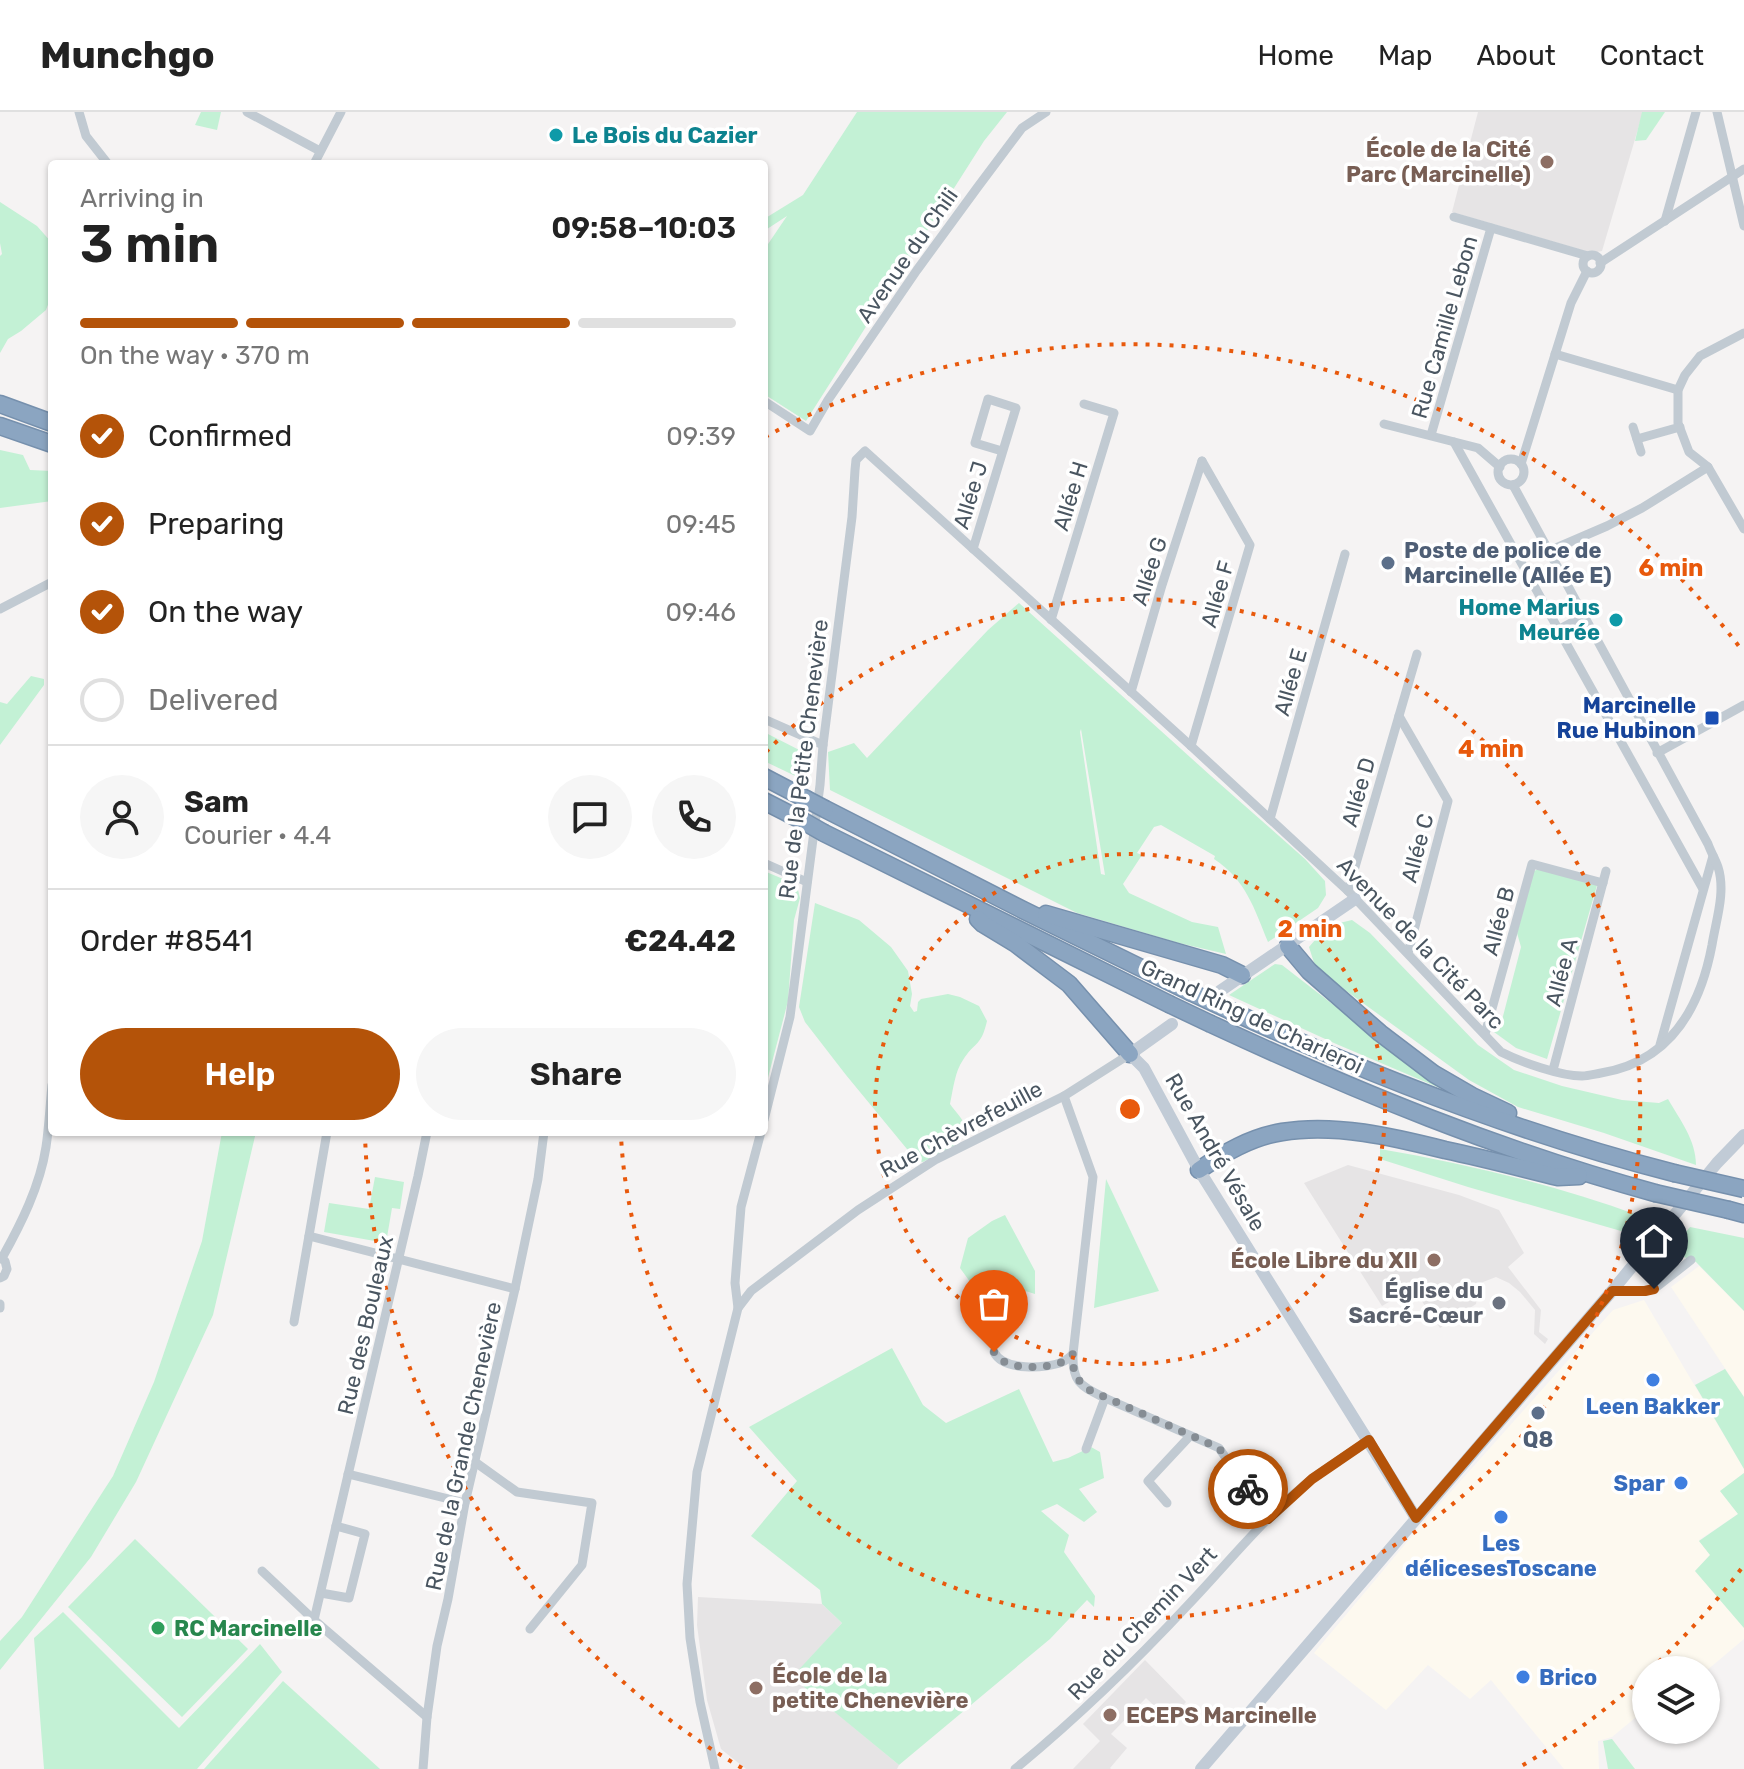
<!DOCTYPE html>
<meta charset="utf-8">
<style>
body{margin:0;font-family:Rubik,sans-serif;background:#f6f6f6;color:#222;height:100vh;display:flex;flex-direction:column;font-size:30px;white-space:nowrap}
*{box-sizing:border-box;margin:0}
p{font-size:26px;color:#767676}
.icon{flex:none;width:44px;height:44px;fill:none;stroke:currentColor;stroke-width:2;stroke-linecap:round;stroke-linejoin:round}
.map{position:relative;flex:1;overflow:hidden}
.sheet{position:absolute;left:48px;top:48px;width:720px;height:976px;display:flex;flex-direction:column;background:#fff;border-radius:8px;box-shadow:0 2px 6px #0004}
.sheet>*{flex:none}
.fabs{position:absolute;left:1632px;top:1544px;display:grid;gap:16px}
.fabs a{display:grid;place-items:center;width:88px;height:88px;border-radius:50%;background:#fff;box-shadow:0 2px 6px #0004;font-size:40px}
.pin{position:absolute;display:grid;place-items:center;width:68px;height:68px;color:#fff;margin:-82px -34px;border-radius:50% 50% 50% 0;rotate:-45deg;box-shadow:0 0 8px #0007}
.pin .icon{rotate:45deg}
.courier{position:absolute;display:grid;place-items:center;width:80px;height:80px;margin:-40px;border:6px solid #b45309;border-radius:50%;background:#fff;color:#222;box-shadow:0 2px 10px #0007}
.overview em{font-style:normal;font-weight:600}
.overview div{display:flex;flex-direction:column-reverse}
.overview{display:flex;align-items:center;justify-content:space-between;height:136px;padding:0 32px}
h1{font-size:52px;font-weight:600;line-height:60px}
.bar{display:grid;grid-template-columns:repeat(4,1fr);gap:12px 8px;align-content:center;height:96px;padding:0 32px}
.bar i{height:10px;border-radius:6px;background:#e0e0e0}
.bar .active{background:#b45309}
.bar p{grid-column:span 4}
.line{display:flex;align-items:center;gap:20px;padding:0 32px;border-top:2px solid #e0e0e0}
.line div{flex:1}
.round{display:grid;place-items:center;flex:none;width:84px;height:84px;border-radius:42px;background:#f6f6f6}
ol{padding:0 32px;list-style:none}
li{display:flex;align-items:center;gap:24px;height:88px}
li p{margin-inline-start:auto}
li .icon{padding:8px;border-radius:50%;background:#b45309;color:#fff;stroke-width:4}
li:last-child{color:#767676}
li i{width:44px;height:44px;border:4px solid #e0e0e0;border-radius:50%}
.primary-button{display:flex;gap:16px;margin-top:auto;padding:16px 32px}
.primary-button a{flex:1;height:92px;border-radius:48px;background:#b45309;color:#fff;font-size:32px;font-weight:600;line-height:92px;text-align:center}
.primary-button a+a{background:#f6f6f6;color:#222}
header{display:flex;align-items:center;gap:48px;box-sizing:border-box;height:112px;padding:0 40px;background:#fff;border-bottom:2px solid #e0e0e0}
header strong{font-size:38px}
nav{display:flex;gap:44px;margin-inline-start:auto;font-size:28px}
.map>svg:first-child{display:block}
.commercial{fill:#fdf9ef}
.education{fill:#e6e4e5}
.green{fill:#c3f1d5;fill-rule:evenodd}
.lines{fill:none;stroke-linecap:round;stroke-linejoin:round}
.highway-casing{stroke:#7690ad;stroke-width:19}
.street{stroke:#c1cad2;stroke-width:9}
.secondary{stroke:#c1cbd6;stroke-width:12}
.highway{stroke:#8ba5c1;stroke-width:16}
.highway-bridge-casing{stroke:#7690ad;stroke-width:19;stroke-linecap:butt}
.highway-bridge{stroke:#8ba5c1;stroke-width:16}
.done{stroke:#868d94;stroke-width:8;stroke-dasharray:0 14.4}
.route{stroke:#b45309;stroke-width:10}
.ring{fill:none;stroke:#e8590c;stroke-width:4;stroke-dasharray:4 8}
.culture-dot{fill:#0f9aa8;stroke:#fff;stroke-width:3}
.education-dot{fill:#8d6e63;stroke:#fff;stroke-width:3}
.service-dot{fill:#5c6f8a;stroke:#fff;stroke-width:3}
.transit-dot{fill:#1a4fb4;stroke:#fff;stroke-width:3}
.worship-dot{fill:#6b7280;stroke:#fff;stroke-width:3}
.shop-dot{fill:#3f7fe0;stroke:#fff;stroke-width:3}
.leisure-dot{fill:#2e9e5b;stroke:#fff;stroke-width:3}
.labels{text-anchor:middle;stroke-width:7;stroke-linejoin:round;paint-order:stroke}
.culture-label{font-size:22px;font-weight:bold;fill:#0d838f;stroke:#fff;text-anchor:start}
.education-label{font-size:22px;font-weight:bold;fill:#785e54;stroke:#fff;text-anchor:end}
.street-label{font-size:22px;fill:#4a5661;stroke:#fff}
.service-label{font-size:22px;font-weight:bold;fill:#4e5e75;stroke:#fff;text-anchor:start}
.transit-label{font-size:22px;font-weight:bold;fill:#164399;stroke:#fff;text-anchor:end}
.worship-label{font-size:22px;font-weight:bold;fill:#5b616d;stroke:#fff;text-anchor:end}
.shop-label{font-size:22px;font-weight:bold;fill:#366cbe;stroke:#fff}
.leisure-label{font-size:22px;font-weight:bold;fill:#27864d;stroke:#fff;text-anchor:start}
.centre{fill:#e8590c;stroke:#fff;stroke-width:4}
.ring-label{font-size:24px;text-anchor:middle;font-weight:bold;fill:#e8590c;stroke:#fff;stroke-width:7;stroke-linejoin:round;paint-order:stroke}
</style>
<header>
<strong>Munchgo</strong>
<nav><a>Home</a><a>Map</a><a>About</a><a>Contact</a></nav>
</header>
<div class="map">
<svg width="1744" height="1657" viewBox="0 0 1744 1657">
<rect width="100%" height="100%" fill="#f5f3f3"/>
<g class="commercial">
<polygon points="1699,1154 1744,1199 1744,1285 1671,1175"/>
<polygon points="1644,1188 1744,1357 1744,1361 1720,1379 1738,1402 1699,1428 1710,1443 1695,1459 1744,1516 1744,1527 1706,1559 1646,1558 1646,1597 1612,1625 1598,1629 1599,1657 1564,1657 1491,1568 1470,1587 1428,1553 1386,1598 1314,1541 1422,1412 1613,1198"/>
</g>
<g class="education">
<polygon points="1478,0 1643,0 1602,139 1592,141 1452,100"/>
<polygon points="1348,1053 1459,1083 1499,1098 1524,1141 1508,1155 1541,1198 1539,1220 1548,1227 1545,1232 1534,1222 1535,1198 1520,1180 1509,1171 1496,1165 1483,1170 1478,1178 1476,1192 1440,1216 1413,1176 1382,1194 1304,1071"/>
<polygon points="698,1485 822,1492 842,1511 793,1565 899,1653 897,1657 746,1657 721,1637 707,1588 697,1513"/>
<polygon points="1145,1548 1186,1590 1169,1608 1146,1586 1111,1622 1127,1636 1110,1656 1111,1657 1073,1657 1100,1629 1083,1612"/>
</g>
<g class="green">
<polygon points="201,0 221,0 217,18 195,13"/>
<polygon points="857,0 1007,0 984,29 806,309 764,282 764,138 787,104 764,119 764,107 803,83"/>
<polygon points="1642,0 1665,0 1646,28 1635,29"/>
<polygon points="0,90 37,114 52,131 52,182 46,198 21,219 8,227 0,241 0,144 2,142 0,131"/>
<polygon points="0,338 23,343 30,358 52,359 52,389 0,396"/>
<path d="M1019 491 1211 664 1305 747 1325 769 1326 783 1318 796 1268 830C1254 796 1246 768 1214 747L1215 744 1161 713 1154 715 1137 741 1142 743 1123 772 1129 781 1192 810 1218 815 1226 842 1179 831 1077 801 830 678 828 640 854 631 867 646 988 518ZM1081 617 1105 763 1101 762 1080 620Z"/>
<polygon points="31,564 44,567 44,573 0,633 0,590 7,592"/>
<polygon points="764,620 811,644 810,671 764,649"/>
<polygon points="1543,755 1598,770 1547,947 1516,936 1494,920 1502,913 1502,908 1521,835 1517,821 1534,759"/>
<polygon points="764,759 788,769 798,778 800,786 794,808 788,889 764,981"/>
<path d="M815 791 859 808 891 835 908 859 912 882 910 894 914 900 917 899 918 890 921 887 948 882 960 885 979 894 987 909C981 935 975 929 963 948 955 959 953 978 950 992 955 999 963 1007 965 1014 971 1030 935 1044 923 1050L916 1048 846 963 805 910 799 895Z"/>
<path d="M1352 808 1370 821 1478 933 1514 958 1562 974 1622 988 1659 991 1668 987C1680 1008 1696 1028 1696 1053L1604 1021 1518 995 1469 968 1316 857 1309 835 1327 814Z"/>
<polygon points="1275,852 1282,853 1442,977 1334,931 1229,883"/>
<polygon points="222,1020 256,1020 213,1203 136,1370 91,1445 0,1558 0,1529 22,1505 113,1364 154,1270 202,1129"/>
<path d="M1380 1037C1467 1052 1556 1073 1640 1104L1643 1113 1621 1119 1468 1075 1380 1047Z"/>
<polygon points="375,1065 404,1070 400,1097 392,1096 386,1131 324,1120 329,1091 369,1097"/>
<polygon points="1106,1067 1159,1179 1094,1196"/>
<polygon points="1005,1103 1035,1159 1035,1182 1016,1176 986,1192 960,1156 968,1126 992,1109"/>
<polygon points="1690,1115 1744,1126 1744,1199 1696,1150 1670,1139"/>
<polygon points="892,1236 923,1293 946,1311 1019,1277 1053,1350 1068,1346 1091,1335 1100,1340 1104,1366 1079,1377 1097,1400 1084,1410 1057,1392 1041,1399 1069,1423 1064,1440 1095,1484 1094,1495 1087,1488 1050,1527 899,1653 792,1565 842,1511 822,1492 820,1478 751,1424 797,1369 749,1315"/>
<polygon points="1725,1257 1744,1285 1744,1357 1695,1273"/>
<polygon points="1744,1361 1744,1516 1695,1459 1710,1443 1699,1429 1738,1402 1720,1379"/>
<polygon points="135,1427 248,1537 182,1605 68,1495"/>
<polygon points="63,1500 179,1616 260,1532 282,1560 197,1657 44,1657 34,1526"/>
<polygon points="283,1569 380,1657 204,1657"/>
<polygon points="1612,1627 1635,1657 1608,1657 1603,1629"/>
</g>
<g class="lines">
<defs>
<g id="highway">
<polyline points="0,292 52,311"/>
<polyline points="0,314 52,332"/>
<polyline points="764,665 806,687"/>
<polyline points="764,689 803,709"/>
<polyline points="825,697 1023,798 1190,880"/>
<polyline points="824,721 1169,892"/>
<polyline points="1046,802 1222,853 1242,863"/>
<polyline points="978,807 983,812 1016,832 1069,872 1130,942"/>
<polyline points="1288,834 1309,859 1380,921 1434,962 1472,984 1508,1001"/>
<path d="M1231 899C1374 965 1522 1022 1674 1061"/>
<path d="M1211 912C1355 979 1501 1039 1655 1081"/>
<path d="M1199 1058C1224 1041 1251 1025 1282 1020 1335 1011 1393 1025 1445 1038 1483 1046 1521 1056 1558 1065L1579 1064"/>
<polyline points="1729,1098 1744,1102"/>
</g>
</defs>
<use href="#highway" class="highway-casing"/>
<g class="street">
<polyline points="79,0 86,24 108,52"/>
<polyline points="247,0 320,39"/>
<polyline points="1717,0 1744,114"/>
<polyline points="314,52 341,0"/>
<polyline points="1454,105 1588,144"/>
<polyline points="1665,109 1696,0"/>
<circle cx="1592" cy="152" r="9"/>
<polyline points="1600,151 1744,57"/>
<polyline points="1744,221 1700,244 1685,263 1678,278 1678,311 1689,340 1708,355 1744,417"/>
<polyline points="1555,242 1678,278"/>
<polyline points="764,289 810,319 828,288 917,158 977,76 1022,16 1046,0"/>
<polyline points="1384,312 1478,336 1500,355"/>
<polyline points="1633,315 1641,340"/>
<polyline points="1431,323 1491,116"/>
<polyline points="1637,327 1680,315"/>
<polyline points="1454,330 1703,777"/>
<circle cx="1511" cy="360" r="13"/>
<polyline points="1521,352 1571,191 1587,159"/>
<polyline points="973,437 1016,296 988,287 975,331 1002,339"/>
<polyline points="1549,439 1607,414 1642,396 1708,355"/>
<polyline points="0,497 52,470"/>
<polyline points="1051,508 1114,301 1084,292"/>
<polyline points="1558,518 1584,504"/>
<polyline points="1131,580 1162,473 1202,349"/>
<polyline points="1399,604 1448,689 1408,841"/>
<polyline points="764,607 823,633"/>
<polyline points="1191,634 1250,433 1202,349"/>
<polyline points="1657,641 1744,593"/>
<polyline points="1270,707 1345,442"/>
<polyline points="764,751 807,770"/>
<polyline points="1348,779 1417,542"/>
<polyline points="1485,922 1532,752 1603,771"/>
<polyline points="1660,933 1713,744"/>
<polyline points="1553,958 1606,759"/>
<path d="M1064 984 1093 1065 1073 1242C1072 1271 1081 1274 1105 1286L1219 1336 1268 1407"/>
<path d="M764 1008 790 905 820 673 823 633 852 405 855 358 856 348 865 339 1191 634 1348 779 1501 940C1521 950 1560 964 1582 964 1588 964 1595 962 1601 961 1669 950 1700 897 1712 833 1716 808 1726 780 1718 755 1715 747 1711 740 1708 732L1513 373"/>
<polyline points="309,1124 515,1177"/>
<polyline points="0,1146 5,1149 7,1157 4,1164 0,1166"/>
<path d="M2 1146C21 1112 40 1074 46 1035 49 1015 50 993 52 973"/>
<polyline points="1612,1179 1645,1179 1654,1177 1691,1148"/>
<polyline points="0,1192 0,1196"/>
<polyline points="738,1196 751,1179 858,1098 935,1048 1064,984 1130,942"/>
<polyline points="294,1210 327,1020"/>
<path d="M994 1240C1003 1259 1046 1257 1062 1250 1065 1249 1071 1244 1073 1242"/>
<polyline points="1086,1337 1105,1286"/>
<polyline points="475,1350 517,1380 592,1391 582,1453 530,1517"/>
<polyline points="348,1362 465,1391"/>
<polyline points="1167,1391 1148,1369 1190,1324"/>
<polyline points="262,1459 314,1508 427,1605"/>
<polyline points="321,1481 349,1486 365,1422 336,1414"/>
<polyline points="314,1508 418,1064 427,1020"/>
<polyline points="423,1657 427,1605 437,1534 448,1487 465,1391 515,1177 538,1067 544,1020"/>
<polyline points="715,1657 700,1590 690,1526 687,1472 697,1360 738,1196 735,1171 741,1095 761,1020"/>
<path d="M1015 1657C1077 1606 1134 1551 1188 1493 1229 1450 1266 1403 1313 1366 1331 1353 1350 1341 1369 1328"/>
</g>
<g class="secondary">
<polyline points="1220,879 1355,787"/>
<polyline points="1172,912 1130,942 1144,956 1199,1058 1416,1406"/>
<polyline points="1201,1657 1612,1179 1717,1051 1744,1023"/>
</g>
<use href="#highway" class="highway"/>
<defs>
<g id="highway-bridge">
<polyline points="806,687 825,697"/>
<polyline points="803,709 824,721"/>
<polyline points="1190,880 1231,899"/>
<polyline points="1169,892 1211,912"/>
<polyline points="1674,1061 1744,1077"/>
<polyline points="1655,1081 1729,1098"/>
</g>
</defs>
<use href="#highway-bridge" class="highway-bridge-casing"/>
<use href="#highway-bridge" class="highway-bridge"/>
</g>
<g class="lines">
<path class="done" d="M994 1240C1003 1259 1046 1257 1062 1250 1065 1249 1071 1244 1073 1242 1073 1261 1074 1264 1087 1277L1219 1336 1248 1377"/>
<polyline class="route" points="1248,1377 1268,1407 1312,1367 1369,1328 1416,1406 1612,1179 1645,1179 1654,1177"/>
</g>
<g class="ring">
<circle cx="1130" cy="997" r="255"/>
<path d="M766 640A510 510 0 1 1 621 1024"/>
<path d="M1741 1457A765 765 0 0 1 1652 1556M1642 1566A765 765 0 0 1 1518 1656M742 1656A765 765 0 0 1 365 1024M765 325A765 765 0 0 1 1741 537"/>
</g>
<g class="culture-dot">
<circle cx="556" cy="23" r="8"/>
<circle cx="1616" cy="508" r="8"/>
</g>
<g class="education-dot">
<circle cx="1547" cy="50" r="8"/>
<circle cx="1434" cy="1148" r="8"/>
<circle cx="756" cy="1576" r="8"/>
<circle cx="1110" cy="1603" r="8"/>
</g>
<g class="service-dot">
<circle cx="1388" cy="451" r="8"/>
<circle cx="1538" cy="1301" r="8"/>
</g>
<rect class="transit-dot" x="1704" y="598" width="16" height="16" rx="4"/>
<circle class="worship-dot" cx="1499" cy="1191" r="8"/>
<g class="shop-dot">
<circle cx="1653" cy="1268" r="8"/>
<circle cx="1681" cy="1371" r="8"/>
<circle cx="1501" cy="1405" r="8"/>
<circle cx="1523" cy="1565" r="8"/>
</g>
<circle class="leisure-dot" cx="158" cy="1516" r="8"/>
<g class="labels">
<g class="culture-label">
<text x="572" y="31">Le Bois du Cazier</text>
<text x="1600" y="503" text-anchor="end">Home Marius<tspan x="1600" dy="25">Meurée</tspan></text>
</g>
<g class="education-label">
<text x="1531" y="45">École de la Cité<tspan x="1531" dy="25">Parc (Marcinelle)</tspan></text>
<text x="1418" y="1156">École Libre du XII</text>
<text x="772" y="1571" text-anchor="start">École de la<tspan x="772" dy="25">petite Chenevière</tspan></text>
<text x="1126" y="1611" text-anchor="start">ECEPS Marcinelle</text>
</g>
<g class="street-label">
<text transform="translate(907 143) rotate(-55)" y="8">Avenue du Chili</text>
<text transform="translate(1444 215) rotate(-74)" y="8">Rue Camille Lebon</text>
<text transform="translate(970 383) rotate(-73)" y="8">Allée J</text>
<text transform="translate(1070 384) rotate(-73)" y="8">Allée H</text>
<text transform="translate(1149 459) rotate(-72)" y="8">Allée G</text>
<text transform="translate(1217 482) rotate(-74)" y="8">Allée F</text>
<text transform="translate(1290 570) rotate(-74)" y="8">Allée E</text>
<text transform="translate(803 647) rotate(-83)" y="8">Rue de la Petite Chenevière</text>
<text transform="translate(1358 680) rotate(-74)" y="8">Allée D</text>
<text transform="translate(1417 736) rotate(-75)" y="8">Allée C</text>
<text transform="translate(1498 809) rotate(-75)" y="8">Allée B</text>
<text transform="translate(1421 831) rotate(46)" y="8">Avenue de la Cité Parc</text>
<text transform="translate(1561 860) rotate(-75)" y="8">Allée A</text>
<text transform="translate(1252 904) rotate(25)" y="8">Grand Ring de Charleroi</text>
<text transform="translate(961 1017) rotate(-28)" y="8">Rue Chèvrefeuille</text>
<text transform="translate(1216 1040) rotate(60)" y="8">Rue André Vésale</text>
<text transform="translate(365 1213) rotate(-77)" y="8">Rue des Bouleaux</text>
<text transform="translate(463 1334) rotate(-78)" y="8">Rue de la Grande Chenevière</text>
<text transform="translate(1142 1511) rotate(-46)" y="8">Rue du Chemin Vert</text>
</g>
<g class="service-label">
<text x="1404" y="446">Poste de police de<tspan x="1404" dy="25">Marcinelle (Allée E)</tspan></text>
<text x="1538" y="1335" text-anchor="middle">Q8</text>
</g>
<g class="transit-label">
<text x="1696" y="601">Marcinelle<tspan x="1696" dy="25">Rue Hubinon</tspan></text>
</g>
<g class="worship-label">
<text x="1483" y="1186">Église du<tspan x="1483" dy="25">Sacré-Cœur</tspan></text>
</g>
<g class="shop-label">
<text x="1653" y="1302">Leen Bakker</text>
<text x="1665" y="1379" text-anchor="end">Spar</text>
<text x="1501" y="1439">Les<tspan x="1501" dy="25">délicesesToscane</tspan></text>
<text x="1539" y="1573" text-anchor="start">Brico</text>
</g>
<g class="leisure-label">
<text x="174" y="1524">RC Marcinelle</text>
</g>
</g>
<circle cx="1130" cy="997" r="12" class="centre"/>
<g class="ring-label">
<text x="1671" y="464">6 min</text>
<text x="1491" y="645">4 min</text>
<text x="1310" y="825">2 min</text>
</g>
</svg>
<div class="fabs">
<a><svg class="icon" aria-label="layers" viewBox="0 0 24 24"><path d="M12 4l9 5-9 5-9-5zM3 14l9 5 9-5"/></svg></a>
</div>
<div class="pin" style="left:994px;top:1240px;background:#ea580c"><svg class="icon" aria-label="bag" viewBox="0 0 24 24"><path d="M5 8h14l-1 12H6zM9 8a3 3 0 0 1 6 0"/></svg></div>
<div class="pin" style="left:1654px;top:1177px;background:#1f2937"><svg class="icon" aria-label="home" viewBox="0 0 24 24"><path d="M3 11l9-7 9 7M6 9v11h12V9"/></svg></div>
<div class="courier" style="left:1248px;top:1377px"><svg class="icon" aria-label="bike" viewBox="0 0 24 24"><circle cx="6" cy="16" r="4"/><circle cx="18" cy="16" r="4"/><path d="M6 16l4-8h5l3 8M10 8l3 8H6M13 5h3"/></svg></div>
<section class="sheet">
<div class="overview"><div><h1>3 min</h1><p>Arriving in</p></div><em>09:58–10:03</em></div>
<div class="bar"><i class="active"></i><i class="active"></i><i class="active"></i><i></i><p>On the way · 370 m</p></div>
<ol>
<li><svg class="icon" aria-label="check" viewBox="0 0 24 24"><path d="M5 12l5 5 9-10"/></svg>Confirmed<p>09:39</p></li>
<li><svg class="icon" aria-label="check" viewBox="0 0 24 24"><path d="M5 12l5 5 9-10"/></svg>Preparing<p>09:45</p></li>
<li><svg class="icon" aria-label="check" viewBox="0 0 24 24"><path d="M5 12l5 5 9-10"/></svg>On the way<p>09:46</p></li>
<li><i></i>Delivered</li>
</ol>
<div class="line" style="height:144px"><a class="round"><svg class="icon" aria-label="person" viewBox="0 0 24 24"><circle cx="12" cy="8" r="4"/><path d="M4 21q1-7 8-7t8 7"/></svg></a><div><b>Sam</b><p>Courier · 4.4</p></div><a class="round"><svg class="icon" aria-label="chat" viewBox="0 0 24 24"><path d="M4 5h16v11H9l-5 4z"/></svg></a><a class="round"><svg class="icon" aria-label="phone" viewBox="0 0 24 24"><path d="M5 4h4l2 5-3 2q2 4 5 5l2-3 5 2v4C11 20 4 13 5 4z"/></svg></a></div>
<div class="line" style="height:104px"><div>Order #8541</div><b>€24.42</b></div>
<div class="primary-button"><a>Help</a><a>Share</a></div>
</section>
</div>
